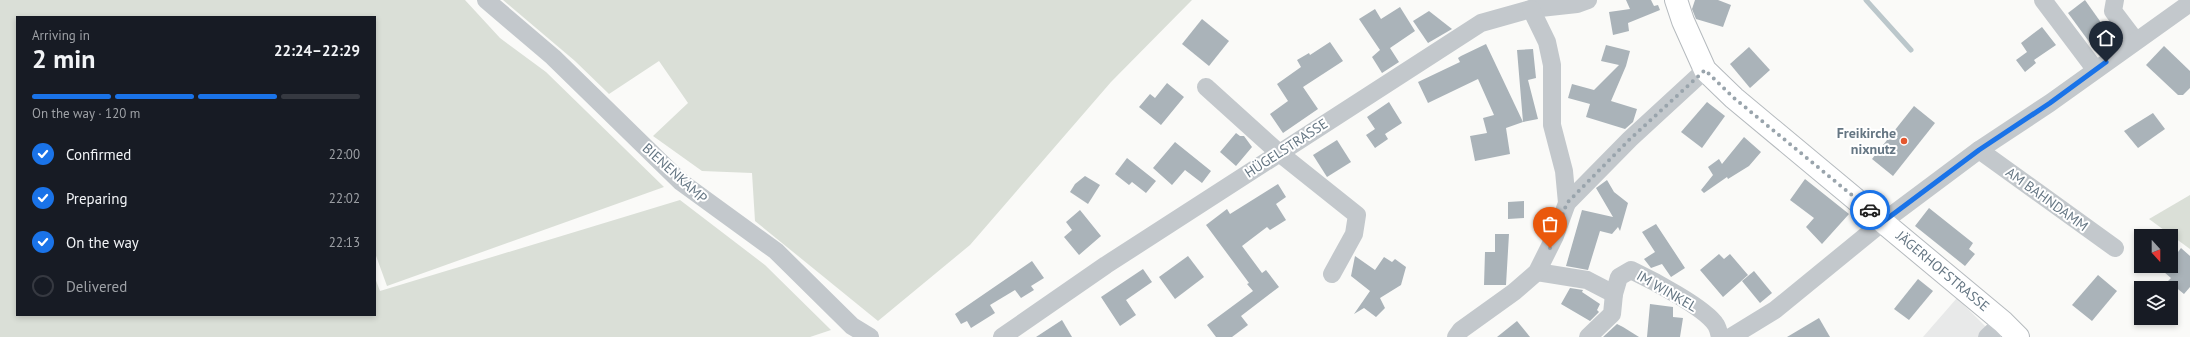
<!DOCTYPE html>
<meta charset="utf-8">
<style>
body{margin:0;font-family:"PT Sans",sans-serif;background:#20242c;color:#f1f3f6;height:100vh;display:flex;flex-direction:column;font-size:15px;white-space:nowrap}
*{box-sizing:border-box;margin:0}
p{font-size:13px;color:#9ea1a6}
.icon{flex:none;width:22px;height:22px;fill:none;stroke:currentColor;stroke-width:2;stroke-linecap:round;stroke-linejoin:round}
.map{position:relative;flex:1;overflow:hidden}
.side{position:absolute;left:16px;top:16px;width:360px;height:300px;display:flex;flex-direction:column;background:#171b24;border-radius:0px;box-shadow:0 2px 6px #0003}
.side>*{flex:none}
.needle{width:26px;rotate:159deg}
.buttons{position:absolute;left:2134px;top:229px;display:grid;gap:8px}
.buttons a{display:grid;place-items:center;width:44px;height:44px;border-radius:0px;background:#171b24;box-shadow:0 2px 6px #0003;font-size:20px}
.pin{position:absolute;display:grid;place-items:center;width:34px;height:34px;color:#fff;margin:-41px -17px;border-radius:50% 50% 50% 0;rotate:-45deg;box-shadow:0 0 4px #0007}
.pin .icon{rotate:45deg}
.courier{position:absolute;display:grid;place-items:center;width:40px;height:40px;margin:-20px;border:3px solid #1a73e8;border-radius:50%;background:#fff;color:#222;box-shadow:0 1px 5px #0007}
.headline em{font-style:normal;font-weight:700}
.headline div{display:flex;flex-direction:column-reverse}
.headline{display:flex;align-items:center;justify-content:space-between;height:68px;padding:0 16px}
h1{font-size:26px;font-weight:700;line-height:30px}
.bar{display:grid;grid-template-columns:repeat(4,1fr);gap:6px 4px;align-content:center;height:48px;padding:0 16px}
.bar i{height:5px;border-radius:3px;background:#363941}
.bar .active{background:#1a73e8}
.bar p{grid-column:span 4}
ol{padding:0 16px;list-style:none}
li{display:flex;align-items:center;gap:12px;height:44px}
li p{margin-inline-start:auto}
li .icon{padding:4px;border-radius:50%;background:#1a73e8;color:#fff;stroke-width:4}
li:last-child{color:#9ea1a6}
li i{width:22px;height:22px;border:2px solid #363941;border-radius:50%}
.map>svg:first-child{display:block}
.built{fill:#e8e9e9}
.green{fill:#dadfd7}
.lines{fill:none;stroke-linecap:round;stroke-linejoin:round}
.stream{stroke:#bbc7cb;stroke-width:5}
.building{fill:#aab3b9}
.major-casing{stroke:#b5babe;stroke-width:24}
.minor{stroke:#c3c8cc;stroke-width:18}
.major{stroke:#fff;stroke-width:22}
.done{stroke:#99a4ac;stroke-width:4;stroke-dasharray:0 7.2}
.route{stroke:#1a73e8;stroke-width:5}
.poi-dot{fill:#e4572e;stroke:#fff;stroke-width:1.5}
.labels{text-anchor:middle;stroke-width:4;stroke-linejoin:round;paint-order:stroke}
.poi-label{font-size:14px;font-weight:bold;fill:#657683;stroke:#fff;text-anchor:end}
.street-label{font-size:14px;fill:#657683;stroke:#fff}
</style>
<div class="map">
<svg width="2190" height="337" viewBox="0 0 2190 337">
<rect width="100%" height="100%" fill="#fafaf8"/>
<polygon class="built" points="1957,298 1996,337 1923,337"/>
<g class="green">
<polygon points="0,0 465,0 500,38 546,72 664,187 387,286 375,253 375,17 17,17 17,315 375,315 375,278 380,291 680,200 765,265 831,330 810,337 0,337"/>
<polygon points="503,0 1192,0 1111,82 970,245 878,321 755,221 752,173 702,171 653,136 688,103 659,61 609,94 575,61"/>
<polygon points="2190,195 2190,249 2149,219"/>
</g>
<g class="lines">
<polyline class="stream" points="1866,0 1911,50"/>
</g>
<g class="building">
<polygon points="1626,0 1651,0 1654,6 1658,5 1660,10 1628,23 1629,31 1613,35 1609,12 1630,9"/>
<polygon points="1695,0 1718,0 1731,5 1723,27 1696,19 1692,9"/>
<polygon points="2085,0 2107,31 2090,43 2068,13"/>
<polygon points="1400,7 1415,31 1390,48 1399,62 1382,73 1372,57 1380,50 1359,19 1375,9 1381,19"/>
<polygon points="1429,11 1452,29 1428,43 1413,21"/>
<polygon points="1202,19 1229,41 1209,66 1182,44"/>
<polygon points="2042,27 2056,45 2034,60 2036,63 2025,72 2016,60 2027,52 2021,43"/>
<polygon points="1330,42 1343,61 1303,87 1318,109 1283,133 1270,114 1288,101 1277,84 1301,67 1297,60 1309,53 1310,55"/>
<polygon points="1486,44 1523,122 1506,128 1510,154 1475,161 1470,136 1487,133 1483,118 1494,115 1478,79 1428,103 1418,82 1460,62 1458,58 1461,56"/>
<polygon points="1606,45 1630,51 1626,66 1611,101 1637,109 1633,122 1625,129 1586,117 1590,104 1568,98 1572,84 1594,90 1619,65 1601,61"/>
<polygon points="2164,46 2190,71 2190,88 2183,95 2178,95 2146,65"/>
<polygon points="1749,47 1770,70 1750,88 1730,64"/>
<polygon points="1533,49 1536,78 1528,80 1538,119 1523,122 1517,50"/>
<polygon points="1167,83 1184,97 1161,125 1139,107 1150,94 1155,98"/>
<polygon points="1389,102 1402,123 1385,134 1388,139 1375,148 1366,135 1375,129 1367,117"/>
<polygon points="1707,102 1725,116 1702,148 1681,132"/>
<polygon points="1914,106 1935,123 1893,176 1872,159"/>
<polygon points="2153,113 2165,129 2138,148 2124,131"/>
<polygon points="1236,133 1240,136 1244,136 1252,147 1236,166 1220,152"/>
<polygon points="1744,137 1761,152 1749,166 1728,179 1727,177 1704,193 1701,190 1713,175 1708,167 1719,159 1722,164"/>
<polygon points="1337,140 1351,162 1327,177 1313,155"/>
<polygon points="1175,142 1211,171 1202,183 1185,170 1172,185 1153,168"/>
<polygon points="1127,158 1156,181 1146,193 1132,182 1129,185 1115,174"/>
<polygon points="1085,176 1100,185 1088,204 1070,192 1075,184"/>
<polygon points="1805,179 1849,214 1822,244 1806,227 1814,218 1790,200"/>
<polygon points="1607,180 1614,192 1628,203 1620,231 1618,227 1612,234 1600,231 1588,270 1566,266 1582,210 1613,217 1596,188"/>
<polygon points="1278,184 1286,197 1276,204 1286,220 1270,230 1267,227 1242,246 1262,273 1266,270 1279,287 1241,316 1248,325 1232,337 1216,337 1207,325 1253,291 1247,284 1249,283 1206,225 1227,209 1230,214"/>
<polygon points="1524,201 1524,218 1508,219 1508,202"/>
<polygon points="1929,208 1973,243 1969,249 1975,254 1965,266 1915,226"/>
<polygon points="1080,210 1101,236 1079,255 1064,237 1072,230 1066,222"/>
<polygon points="1656,224 1685,268 1671,277 1662,264 1651,268 1644,259 1655,252 1642,232"/>
<polygon points="1495,234 1509,234 1506,285 1484,285 1485,252 1495,252"/>
<polygon points="2171,247 2178,252 2181,248 2190,256 2190,287 2184,294 2168,281 2171,278 2157,266 2171,266"/>
<polygon points="1719,254 1724,259 1730,254 1748,275 1723,297 1700,270"/>
<polygon points="1188,256 1204,277 1175,299 1159,277"/>
<polygon points="1355,256 1375,270 1384,257 1392,262 1395,259 1406,267 1401,285 1380,298 1385,308 1376,317 1364,308 1354,314 1370,291 1351,276"/>
<polygon points="1032,261 1044,278 1031,286 1034,290 1021,298 1015,290 990,305 995,313 971,328 967,321 961,324 955,314"/>
<polygon points="1143,269 1152,282 1126,300 1136,315 1120,326 1101,297"/>
<polygon points="1754,271 1772,293 1760,303 1742,281"/>
<polygon points="2098,275 2117,291 2092,321 2072,305"/>
<polygon points="1918,279 1933,291 1909,320 1894,309"/>
<polygon points="1570,288 1583,290 1582,292 1600,304 1597,310 1599,312 1590,321 1561,304"/>
<polygon points="1650,304 1673,307 1673,317 1683,318 1680,337 1647,337"/>
<polygon points="1819,318 1830,337 1787,337"/>
<polygon points="1062,320 1072,337 1036,337"/>
<polygon points="1517,321 1530,337 1497,337"/>
<polygon points="1617,324 1623,327 1639,337 1603,337"/>
</g>
<g class="lines">
<defs>
<polyline id="major" points="1676,0 1683,21 1705,70 1734,98 2003,322 2018,337"/>
</defs>
<use href="#major" class="major-casing"/>
<g class="minor">
<polyline points="486,0 553,57 681,182 776,251 852,326 870,337"/>
<polyline points="2043,0 2095,69"/>
<polyline points="2115,0 2113,11 2135,40"/>
<polyline points="1206,87 1278,152 1357,215 1354,234 1332,274"/>
<polyline points="1979,150 2115,248"/>
<polyline points="1567,203 1630,139 1705,70"/>
<polyline points="1537,272 1587,280 1614,294"/>
<polyline points="1002,337 1106,265 1481,23 1531,9 1577,4 1588,0"/>
<polyline points="1456,337 1461,330 1514,292 1537,272 1555,236 1567,203 1564,171 1552,125 1552,65 1547,42 1531,9"/>
<path d="M1588 337 1612 314 1614 294 1619 277 1631 270C1650 279 1706 308 1716 325 1718 328 1719 333 1720 337"/>
<polyline points="1731,337 1775,310 1884,221 1979,150 2050,103 2190,3"/>
<polyline points="1987,337 2003,322"/>
</g>
<use href="#major" class="major"/>
</g>
<g class="lines">
<polyline class="done" points="1550,248 1567,203 1630,139 1705,70 1734,98 1870,210"/>
<polyline class="route" points="1870,210 1884,221 1979,150 2050,103 2106,62"/>
</g>
<circle class="poi-dot" cx="1904" cy="141" r="4"/>
<g class="labels">
<g class="poi-label">
<text x="1896" y="138">Freikirche<tspan x="1896" dy="16">nixnutz</tspan></text>
</g>
<g class="street-label">
<text transform="translate(1286 148) rotate(-33)" y="5">HÜGELSTRASSE</text>
<text transform="translate(675 173) rotate(42)" y="5">BIENENKAMP</text>
<text transform="translate(2047 199) rotate(36)" y="5">AM BAHNDAMM</text>
<text transform="translate(1943 271) rotate(40)" y="5">JÄGERHOFSTRASSE</text>
<text transform="translate(1667 291) rotate(30)" y="5">IM WINKEL</text>
</g>
</g>
</svg>
<div class="buttons">
<a><svg class="needle" viewBox="-14 -14 28 28"><path d="M0-13l5 13h-10z" fill="#e53935"/><path d="M0 13l5-13h-10z" fill="#9ea1a6"/></svg></a>
<a><svg class="icon" aria-label="layers" viewBox="0 0 24 24"><path d="M12 4l9 5-9 5-9-5zM3 14l9 5 9-5"/></svg></a>
</div>
<div class="pin" style="left:1550px;top:248px;background:#ea580c"><svg class="icon" aria-label="bag" viewBox="0 0 24 24"><path d="M5 8h14l-1 12H6zM9 8a3 3 0 0 1 6 0"/></svg></div>
<div class="pin" style="left:2106px;top:62px;background:#1f2937"><svg class="icon" aria-label="home" viewBox="0 0 24 24"><path d="M3 11l9-7 9 7M6 9v11h12V9"/></svg></div>
<div class="courier" style="left:1870px;top:210px"><svg class="icon" aria-label="car" viewBox="0 0 24 24"><path d="M5 17H2v-5l4-1 3-4h7l3 4 3 1v5h-3M9 17h6M6 11h13"/><circle cx="7" cy="17" r="2"/><circle cx="17" cy="17" r="2"/></svg></div>
<section class="side">
<div class="headline"><div><h1>2 min</h1><p>Arriving in</p></div><em>22:24–22:29</em></div>
<div class="bar"><i class="active"></i><i class="active"></i><i class="active"></i><i></i><p>On the way · 120 m</p></div>
<ol>
<li><svg class="icon" aria-label="check" viewBox="0 0 24 24"><path d="M5 12l5 5 9-10"/></svg>Confirmed<p>22:00</p></li>
<li><svg class="icon" aria-label="check" viewBox="0 0 24 24"><path d="M5 12l5 5 9-10"/></svg>Preparing<p>22:02</p></li>
<li><svg class="icon" aria-label="check" viewBox="0 0 24 24"><path d="M5 12l5 5 9-10"/></svg>On the way<p>22:13</p></li>
<li><i></i>Delivered</li>
</ol>
</section>
</div>
